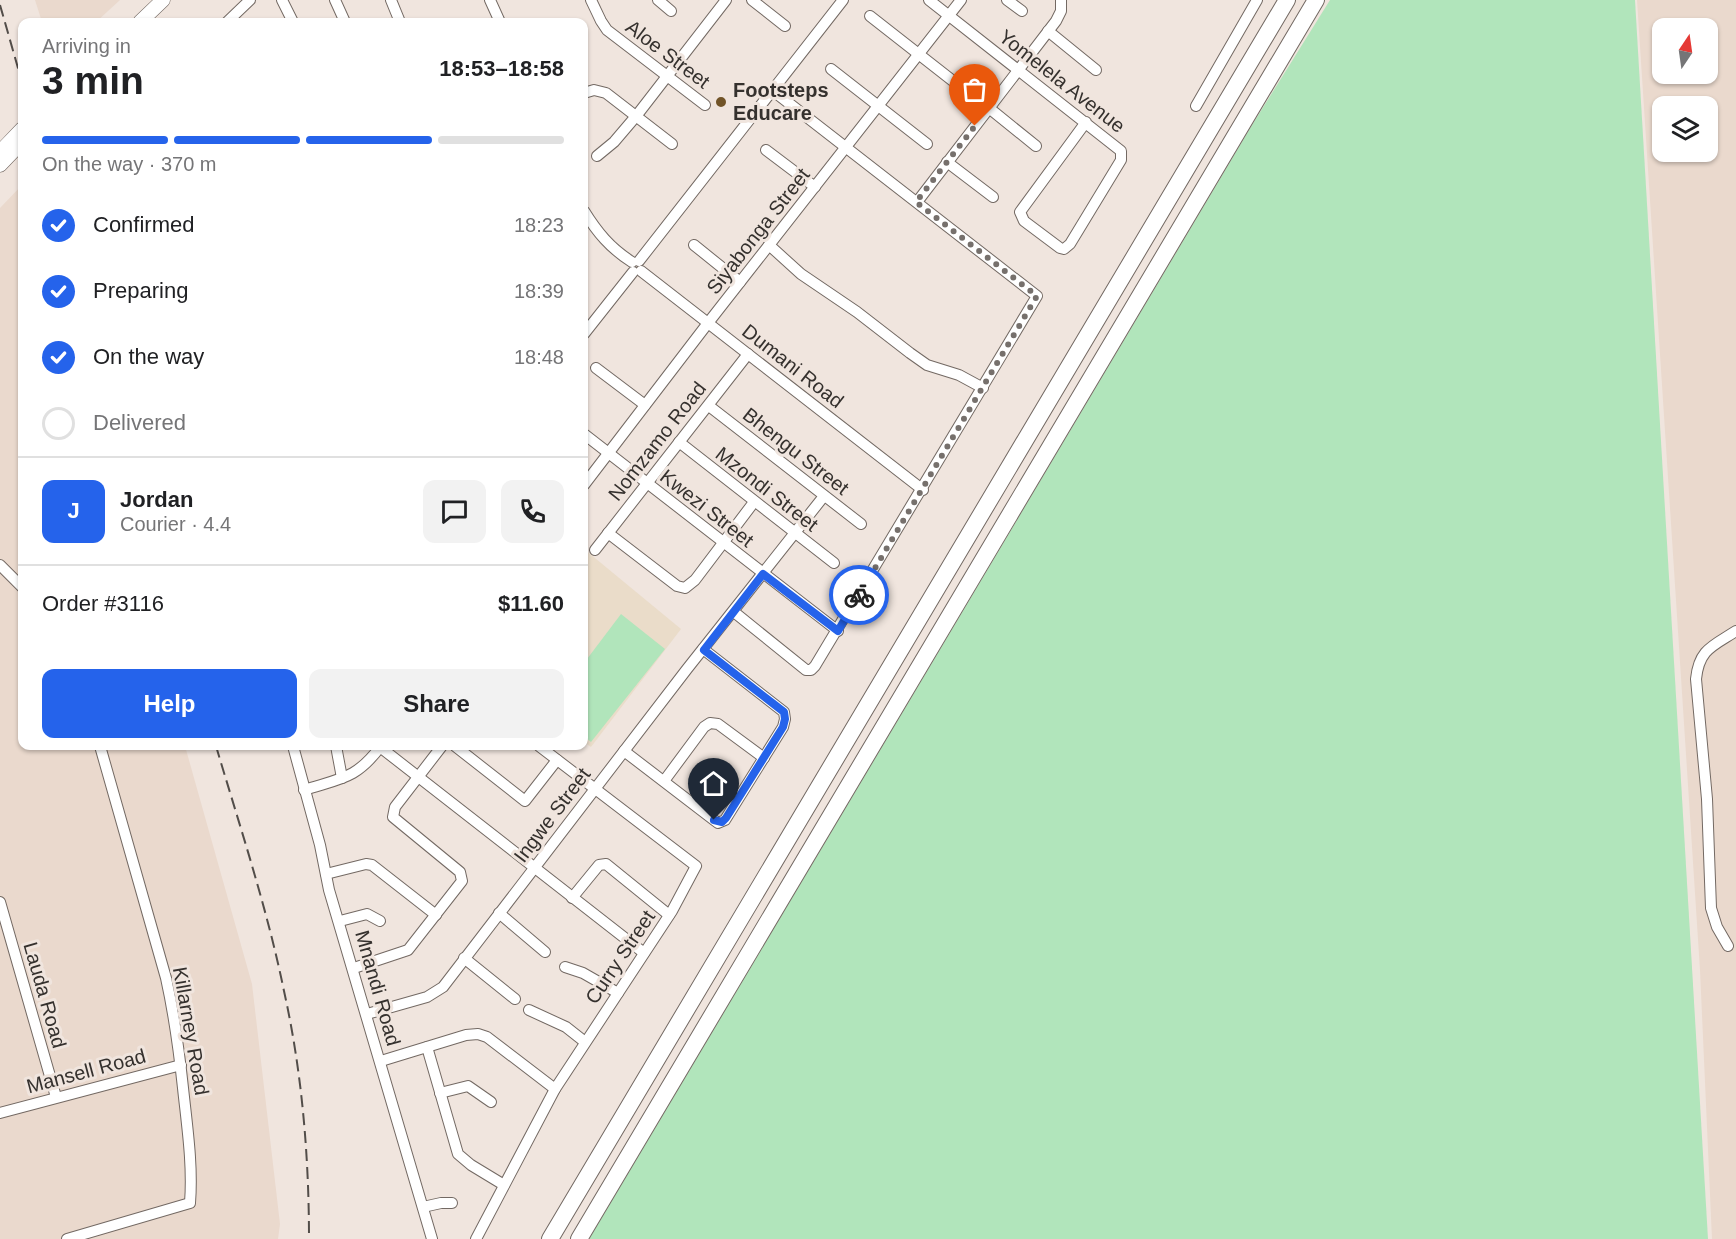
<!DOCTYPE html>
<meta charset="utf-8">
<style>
body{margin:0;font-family:Arial,sans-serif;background:#f2f2f2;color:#202124;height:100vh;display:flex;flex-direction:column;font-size:22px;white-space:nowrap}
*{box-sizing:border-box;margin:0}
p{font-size:20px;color:#757577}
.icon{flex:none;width:33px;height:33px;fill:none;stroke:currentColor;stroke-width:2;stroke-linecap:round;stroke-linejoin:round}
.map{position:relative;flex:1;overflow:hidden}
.sheet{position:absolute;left:18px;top:18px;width:570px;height:732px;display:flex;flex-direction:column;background:#fff;border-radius:12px;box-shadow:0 2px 4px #0004}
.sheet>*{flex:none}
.needle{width:39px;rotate:13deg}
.buttons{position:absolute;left:1652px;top:18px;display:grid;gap:12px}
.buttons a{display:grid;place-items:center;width:66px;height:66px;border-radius:12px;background:#fff;box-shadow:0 2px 4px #0004;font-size:30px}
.pin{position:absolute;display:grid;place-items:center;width:51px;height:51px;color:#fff;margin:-62px -26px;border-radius:50% 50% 50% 0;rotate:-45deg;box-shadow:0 0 6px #0007}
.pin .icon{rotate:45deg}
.courier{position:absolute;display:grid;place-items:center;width:60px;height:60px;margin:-30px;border:4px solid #2563eb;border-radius:50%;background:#fff;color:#222;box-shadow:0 2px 8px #0007}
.summary em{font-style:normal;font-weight:700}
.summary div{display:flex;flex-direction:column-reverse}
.summary{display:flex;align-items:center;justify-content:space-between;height:102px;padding:0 24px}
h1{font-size:39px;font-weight:700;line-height:45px}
.bar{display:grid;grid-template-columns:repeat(4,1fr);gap:9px 6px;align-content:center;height:72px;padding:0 24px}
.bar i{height:8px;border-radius:4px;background:#e0e0e0}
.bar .active{background:#2563eb}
.bar p{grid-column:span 4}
.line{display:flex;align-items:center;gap:15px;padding:0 24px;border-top:2px solid #e0e0e0}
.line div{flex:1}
.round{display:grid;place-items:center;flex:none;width:63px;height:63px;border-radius:12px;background:#f2f2f2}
ol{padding:0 24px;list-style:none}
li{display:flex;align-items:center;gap:18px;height:66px}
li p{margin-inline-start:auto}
li .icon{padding:6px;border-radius:50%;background:#2563eb;color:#fff;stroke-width:4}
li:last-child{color:#757577}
li i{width:33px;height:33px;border:3px solid #e0e0e0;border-radius:50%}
.primary-button{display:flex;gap:12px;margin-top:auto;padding:12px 24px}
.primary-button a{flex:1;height:69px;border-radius:12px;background:#2563eb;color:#fff;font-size:24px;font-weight:700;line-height:69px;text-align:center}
.primary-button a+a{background:#f2f2f2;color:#202124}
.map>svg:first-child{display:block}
.built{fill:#ead9cd;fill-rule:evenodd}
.education{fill:#eadcc9}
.green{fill:#b1e5bb}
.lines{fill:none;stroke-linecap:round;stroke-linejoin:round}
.minor-casing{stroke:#736963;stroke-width:12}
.major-casing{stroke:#736963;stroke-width:15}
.highway-casing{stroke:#736963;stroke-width:18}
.minor{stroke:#fff;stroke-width:10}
.major{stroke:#fff;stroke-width:14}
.highway{stroke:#fff;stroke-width:16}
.rail{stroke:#524d49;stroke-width:2;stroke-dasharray:12 6;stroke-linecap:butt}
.done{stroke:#76706c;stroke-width:6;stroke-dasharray:0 10.8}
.route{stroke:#2563eb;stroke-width:8}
.poi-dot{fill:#715327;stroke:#f0e5de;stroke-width:2}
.labels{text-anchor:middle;stroke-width:6;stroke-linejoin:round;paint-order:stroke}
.street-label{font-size:20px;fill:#35312e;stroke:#f0e5de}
.poi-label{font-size:20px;font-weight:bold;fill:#35312e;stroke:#f0e5de;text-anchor:start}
</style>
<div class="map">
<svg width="1736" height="1239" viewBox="0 0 1736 1239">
<rect width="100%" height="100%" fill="#f0e5de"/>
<g class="built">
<polygon points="35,0 120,0 96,22 42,22"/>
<path d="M1637 0H1736V1239H1712L1700 970ZM1662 28H1707V74H1662ZM1662 106H1707V152H1662Z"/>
<polygon points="22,185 22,746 185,746 252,984 280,1224 278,1239 0,1239 0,208"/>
</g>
<polygon class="education" points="584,549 681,629 591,747 584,742"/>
<g class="green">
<polygon points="1330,0 1635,0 1708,1239 589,1239 1252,125"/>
<polygon points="621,614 665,649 591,742 584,736 584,663"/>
</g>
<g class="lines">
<defs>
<g id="minor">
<polyline points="282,0 293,22"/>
<polyline points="335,0 345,22"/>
<polyline points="391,0 400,22"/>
<polyline points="490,0 500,22"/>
<polyline points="591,0 601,21 607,30 705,105"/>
<polyline points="658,0 671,11"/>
<polyline points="752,0 785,26"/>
<polyline points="929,0 1121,151 1121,160 1070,244 1064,249 1060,248 1024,221 1020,212 1086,122"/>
<polyline points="1007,0 1022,11"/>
<polyline points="870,16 967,92"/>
<polyline points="227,22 250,0"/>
<polyline points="1048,31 1096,70"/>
<polyline points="831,69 927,144"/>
<polyline points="584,93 594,90 606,93 672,144"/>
<polyline points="1196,106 1257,0"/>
<polyline points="989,108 1036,146"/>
<polyline points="766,150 815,187"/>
<polyline points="597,156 614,142 637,115 726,0"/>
<polyline points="947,162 993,197"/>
<polyline points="917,202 1056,21 1061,11 1061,0"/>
<path d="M584 211C597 232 610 248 632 262"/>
<polyline points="694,245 740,282"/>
<polyline points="769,245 801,274 857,312 910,353 927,365 959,375 983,388"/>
<polyline points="639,261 843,0"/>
<polyline points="641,271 923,490"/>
<polyline points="584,334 633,272"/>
<polyline points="596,368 645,405"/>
<polyline points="709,406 861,524"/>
<polyline points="584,434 838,631"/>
<polyline points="679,442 834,563"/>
<polyline points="584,485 708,323 961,0"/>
<polyline points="608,533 677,586 685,588 695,580 754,502"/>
<polyline points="595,550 748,354"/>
<polyline points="0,565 22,587"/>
<polyline points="734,612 806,670 811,670 815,666 1037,296 772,90"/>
<polyline points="293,746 320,845 329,890 432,1239"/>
<polyline points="336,746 342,778"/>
<polyline points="455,746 525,801 557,760"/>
<polyline points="380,747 644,953"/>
<polyline points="624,751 714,820 718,823 725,820 783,727 785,719 784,712 703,649"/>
<polyline points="664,781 704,727 710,723 718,724 764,758"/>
<path d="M304 790C342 778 356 779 381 746"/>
<polyline points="326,874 366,864 372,865 436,915"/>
<polyline points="572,898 599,865 606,864 669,915"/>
<polyline points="0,902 56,1097"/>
<polyline points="499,913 545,952"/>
<polyline points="340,921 367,914 380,921"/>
<path d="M1728 946 1717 927 1711 908 1707 799 1696 679C1699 649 1713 646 1736 631"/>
<polyline points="464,958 515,999"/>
<polyline points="565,967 583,973 618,993"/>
<polyline points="354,968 408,950 462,881 460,872 393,817 395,807 442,746"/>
<polyline points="529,1010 566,1027 585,1042"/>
<polyline points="367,1014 427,997 443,987 687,669 824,496"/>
<polyline points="427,1047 458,1154 471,1165 504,1185"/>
<polyline points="381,1061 466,1035 478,1034 487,1037 555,1089"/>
<polyline points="440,1093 468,1086 491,1102"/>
<polyline points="0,1113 181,1065"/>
<polyline points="423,1207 441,1203 452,1203"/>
<path d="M67 1239 190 1203C193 1165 187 1126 183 1088 179 1050 174 1014 166 978L100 746"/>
<polyline points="476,1239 555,1089 672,911 696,866 539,746"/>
</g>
<g id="major">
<polyline points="140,22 163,0"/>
<polyline points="0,152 22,129"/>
<polyline points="0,165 22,142"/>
</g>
<g id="highway">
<polyline points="550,1239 1287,0"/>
<polyline points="579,1239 1316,0"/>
</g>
</defs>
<use href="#minor" class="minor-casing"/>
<use href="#major" class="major-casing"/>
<use href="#highway" class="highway-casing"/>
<use href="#minor" class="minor"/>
<use href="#major" class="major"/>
<use href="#highway" class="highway"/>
<g class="rail">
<polyline points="0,5 22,82"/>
<path d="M216 746C240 827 267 908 284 991 302 1072 309 1156 309 1239"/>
</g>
</g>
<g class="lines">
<polyline class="done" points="859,595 1037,296 916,202 975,126"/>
<polyline class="route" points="714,820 722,822 726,818 783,727 785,719 784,712 704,650 763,574 838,631 859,595"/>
</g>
<circle class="poi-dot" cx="721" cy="102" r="6"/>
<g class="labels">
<g class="street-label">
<text transform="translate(668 54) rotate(37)" y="7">Aloe Street</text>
<text transform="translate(1062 81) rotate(38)" y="7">Yomelela Avenue</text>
<text transform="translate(758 231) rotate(-52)" y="7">Siyabonga Street</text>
<text transform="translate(793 366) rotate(38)" y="7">Dumani Road</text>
<text transform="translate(657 441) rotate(-52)" y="7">Nomzamo Road</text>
<text transform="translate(796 451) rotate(38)" y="7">Bhengu Street</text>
<text transform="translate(767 489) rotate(38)" y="7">Mzondi Street</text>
<text transform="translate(707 508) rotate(38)" y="7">Kwezi Street</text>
<text transform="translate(552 815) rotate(-53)" y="7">Ingwe Street</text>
<text transform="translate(620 957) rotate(-56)" y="7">Curry Street</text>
<text transform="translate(378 988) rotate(74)" y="7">Mnandi Road</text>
<text transform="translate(45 995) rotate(74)" y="7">Lauda Road</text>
<text transform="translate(191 1031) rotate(80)" y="7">Killarney Road</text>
<text transform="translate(86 1071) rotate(-15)" y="7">Mansell Road</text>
</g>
<g class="poi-label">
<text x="733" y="97">Footsteps<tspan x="733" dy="23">Educare</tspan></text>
</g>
</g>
</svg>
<div class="buttons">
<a><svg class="needle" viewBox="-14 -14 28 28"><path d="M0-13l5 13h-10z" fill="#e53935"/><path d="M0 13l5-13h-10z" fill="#757577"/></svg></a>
<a><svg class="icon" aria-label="layers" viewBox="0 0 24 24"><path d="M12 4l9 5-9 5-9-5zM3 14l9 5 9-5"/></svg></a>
</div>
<div class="pin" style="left:975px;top:126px;background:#ea580c"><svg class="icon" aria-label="bag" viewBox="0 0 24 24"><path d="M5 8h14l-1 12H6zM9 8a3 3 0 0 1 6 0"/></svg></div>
<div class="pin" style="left:714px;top:820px;background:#1f2937"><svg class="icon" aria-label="home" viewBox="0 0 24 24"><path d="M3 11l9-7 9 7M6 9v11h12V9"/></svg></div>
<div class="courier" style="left:859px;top:595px"><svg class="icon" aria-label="bike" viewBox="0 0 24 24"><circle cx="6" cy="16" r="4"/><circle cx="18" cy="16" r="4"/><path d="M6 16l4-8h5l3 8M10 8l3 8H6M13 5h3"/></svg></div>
<section class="sheet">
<div class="summary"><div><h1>3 min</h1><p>Arriving in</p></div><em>18:53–18:58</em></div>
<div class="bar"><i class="active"></i><i class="active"></i><i class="active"></i><i></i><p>On the way · 370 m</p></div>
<ol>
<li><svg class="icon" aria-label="check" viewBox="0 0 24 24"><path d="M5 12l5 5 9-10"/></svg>Confirmed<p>18:23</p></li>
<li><svg class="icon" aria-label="check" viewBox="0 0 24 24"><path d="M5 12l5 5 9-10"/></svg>Preparing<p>18:39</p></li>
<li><svg class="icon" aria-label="check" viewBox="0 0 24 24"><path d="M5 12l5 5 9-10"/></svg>On the way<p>18:48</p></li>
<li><i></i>Delivered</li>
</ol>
<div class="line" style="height:108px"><b class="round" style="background:#2563eb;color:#fff">J</b><div><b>Jordan</b><p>Courier · 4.4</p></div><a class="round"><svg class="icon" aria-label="chat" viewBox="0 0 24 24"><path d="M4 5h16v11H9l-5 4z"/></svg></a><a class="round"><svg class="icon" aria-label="phone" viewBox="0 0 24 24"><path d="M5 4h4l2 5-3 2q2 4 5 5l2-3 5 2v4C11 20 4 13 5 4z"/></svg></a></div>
<div class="line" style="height:78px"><div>Order #3116</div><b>$11.60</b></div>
<div class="primary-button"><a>Help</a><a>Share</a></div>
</section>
</div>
